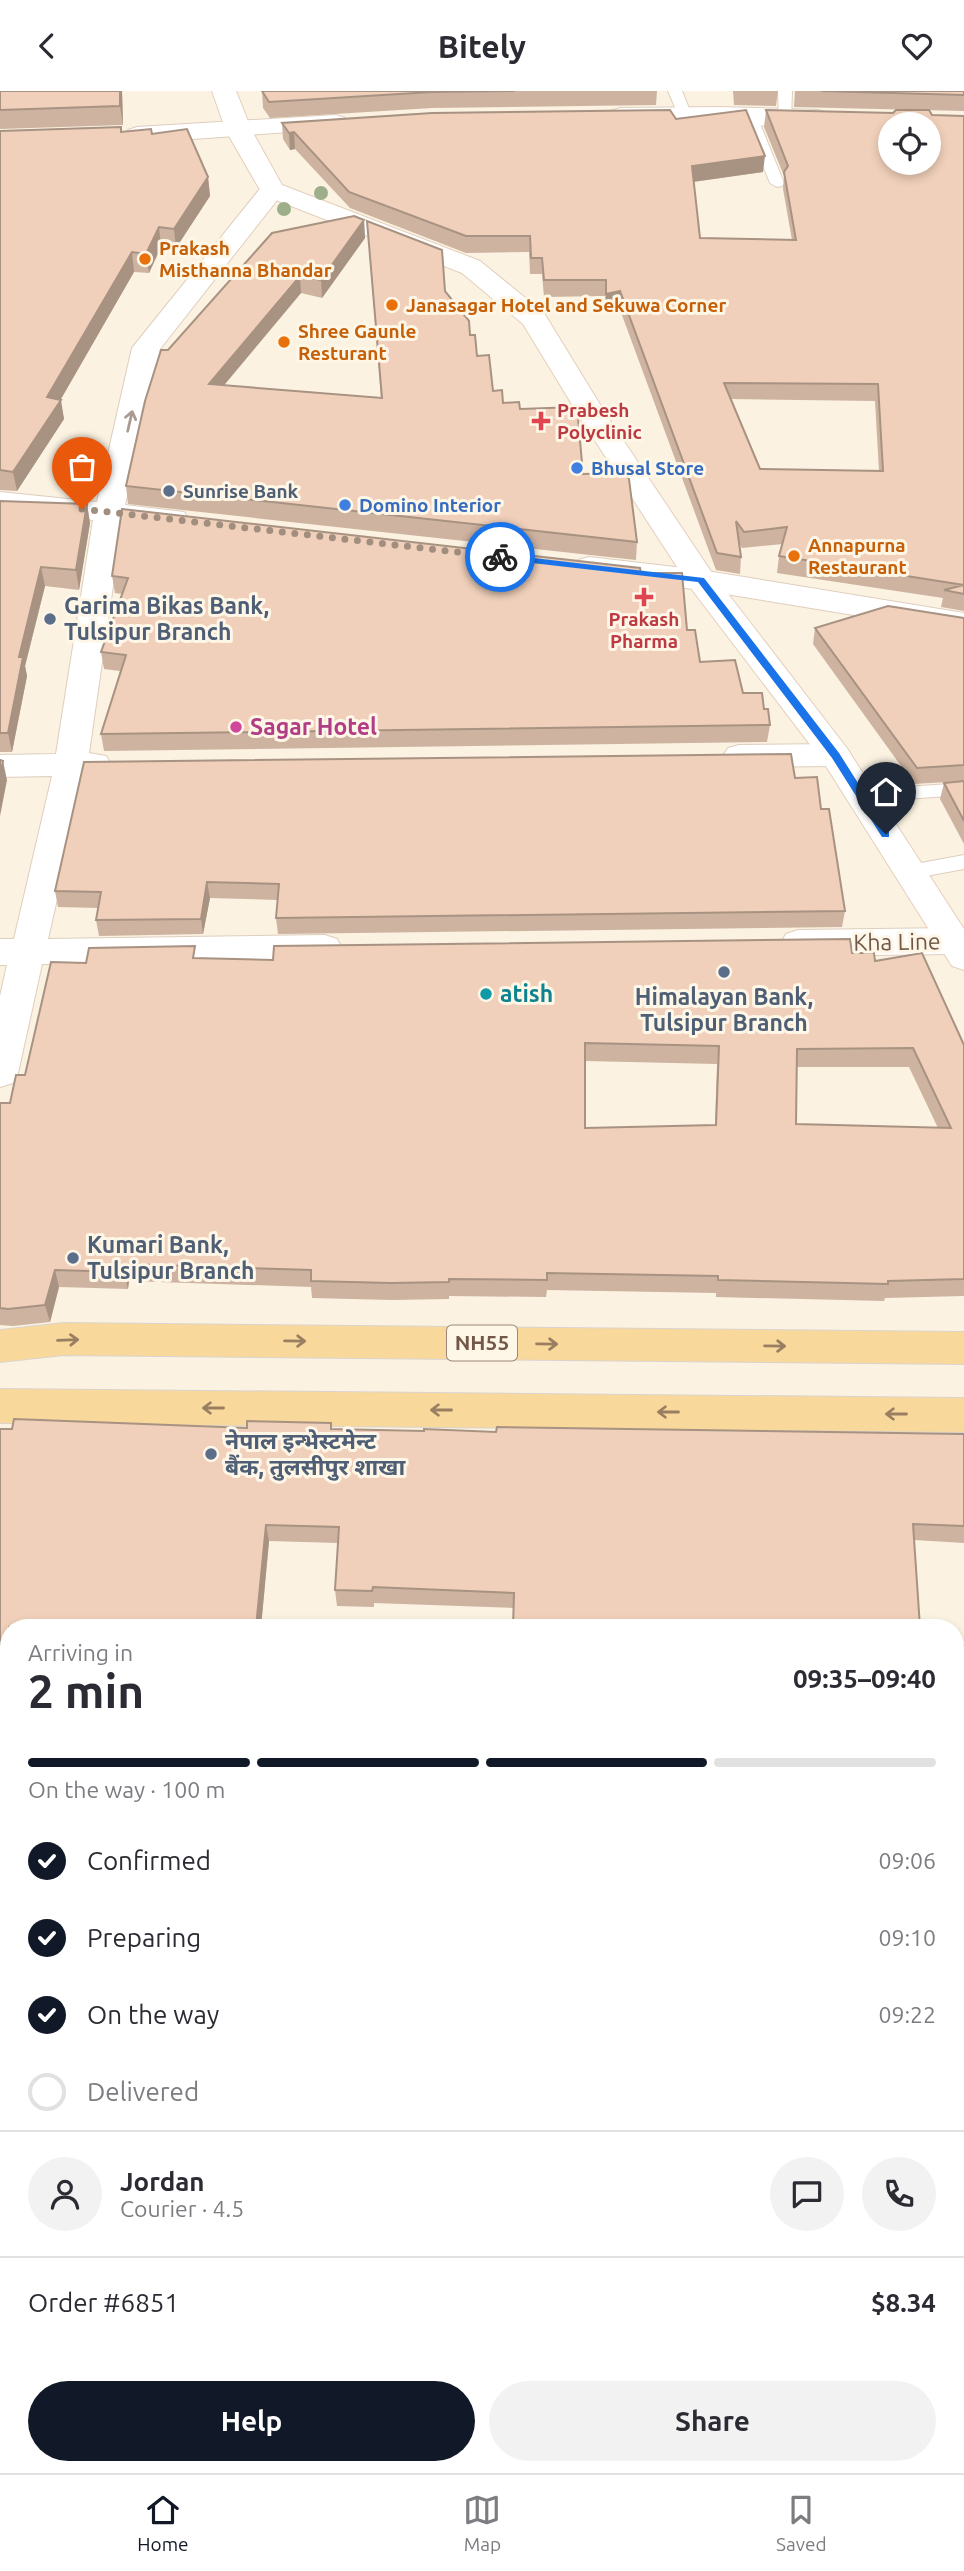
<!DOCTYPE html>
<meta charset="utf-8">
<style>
body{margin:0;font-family:Ubuntu,"Noto Sans Devanagari",sans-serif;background:#f2f2f3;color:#2b2b33;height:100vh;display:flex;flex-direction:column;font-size:26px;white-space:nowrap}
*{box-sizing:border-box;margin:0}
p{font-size:23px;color:#7c7c81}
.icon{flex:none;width:38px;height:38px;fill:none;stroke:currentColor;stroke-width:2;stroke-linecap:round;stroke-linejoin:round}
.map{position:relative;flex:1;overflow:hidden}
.drawer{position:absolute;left:0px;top:1528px;width:964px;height:856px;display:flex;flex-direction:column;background:#fff;border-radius:28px 28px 0 0;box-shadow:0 4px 10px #0003}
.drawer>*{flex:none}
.buttons{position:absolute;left:878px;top:21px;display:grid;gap:14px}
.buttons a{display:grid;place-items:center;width:63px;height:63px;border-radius:50%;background:#fff;box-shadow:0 4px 10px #0003;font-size:35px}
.pin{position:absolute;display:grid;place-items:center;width:60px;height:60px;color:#fff;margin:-72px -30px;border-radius:50% 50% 50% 0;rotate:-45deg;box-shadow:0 0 7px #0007}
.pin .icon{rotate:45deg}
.courier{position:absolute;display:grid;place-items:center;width:70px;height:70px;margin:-35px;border:5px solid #1a73e8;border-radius:50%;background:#fff;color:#222;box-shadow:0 2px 9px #0007}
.head em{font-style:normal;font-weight:700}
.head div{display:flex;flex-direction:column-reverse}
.head{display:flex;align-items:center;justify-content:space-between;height:119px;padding:0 28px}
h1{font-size:46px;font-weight:700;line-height:52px}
.bar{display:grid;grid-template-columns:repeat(4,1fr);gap:10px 7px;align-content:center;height:84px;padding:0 28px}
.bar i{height:9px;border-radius:5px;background:#e1e1e2}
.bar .active{background:#111827}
.bar p{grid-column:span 4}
.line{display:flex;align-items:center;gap:18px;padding:0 28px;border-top:2px solid #e1e1e2}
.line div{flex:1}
.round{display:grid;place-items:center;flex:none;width:74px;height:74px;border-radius:37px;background:#f2f2f3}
ol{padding:0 28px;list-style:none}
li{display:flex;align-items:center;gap:21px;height:77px}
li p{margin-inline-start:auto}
li .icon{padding:7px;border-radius:50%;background:#111827;color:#fff;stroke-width:4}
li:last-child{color:#7c7c81}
li i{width:38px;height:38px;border:4px solid #e1e1e2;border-radius:50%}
.action{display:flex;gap:14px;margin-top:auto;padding:14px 28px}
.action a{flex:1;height:80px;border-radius:42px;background:#111827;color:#fff;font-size:28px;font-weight:700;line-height:80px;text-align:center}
.action a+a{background:#f2f2f3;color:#2b2b33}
header{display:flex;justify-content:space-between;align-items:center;height:91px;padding:0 28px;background:#fff;font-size:32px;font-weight:700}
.tabs{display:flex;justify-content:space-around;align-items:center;height:98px;border-top:2px solid #e1e1e2;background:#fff;font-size:19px;color:#7c7c81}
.tabs a{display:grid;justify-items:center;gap:4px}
.tabs .active{color:#111827}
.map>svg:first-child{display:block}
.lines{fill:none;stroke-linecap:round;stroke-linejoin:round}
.service-casing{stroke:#dfcebe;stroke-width:2}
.minor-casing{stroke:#dfcebe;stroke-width:2}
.secondary-casing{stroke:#e4cfbc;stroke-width:2}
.primary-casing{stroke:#dad4d0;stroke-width:2}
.service{fill:#fff;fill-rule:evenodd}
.minor{fill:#fff;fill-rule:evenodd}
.secondary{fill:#fff;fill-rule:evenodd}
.primary{fill:#f8d89b;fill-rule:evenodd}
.tree{fill:#9daf8a}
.wall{fill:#ceb3a0;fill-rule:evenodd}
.shaded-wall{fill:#a89282}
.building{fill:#f0d0ba;stroke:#a89282;stroke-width:2;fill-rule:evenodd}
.oneway{stroke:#aa9b92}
.oneway2{stroke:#9a7e62}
.route{fill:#1a73e8}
.done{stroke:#a28e7e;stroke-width:7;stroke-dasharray:0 12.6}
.food-dot{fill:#e8710a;stroke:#fef6e7;stroke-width:2.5}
.health-dot{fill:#e0444e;stroke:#fef6e7;stroke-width:2.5}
.shop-dot{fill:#3f7fe0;stroke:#fef6e7;stroke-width:2.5}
.service-dot{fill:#5c6f8a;stroke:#fef6e7;stroke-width:2.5}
.hotel-dot{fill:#d1479c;stroke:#fef6e7;stroke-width:2.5}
.culture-dot{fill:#0f9aa8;stroke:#fef6e7;stroke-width:2.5}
.labels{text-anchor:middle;stroke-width:6;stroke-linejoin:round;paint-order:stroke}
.far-food-label{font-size:19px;font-weight:bold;fill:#c56008;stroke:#fef6e7;text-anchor:start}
.far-health-label{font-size:19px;font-weight:bold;fill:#be3a42;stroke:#fef6e7;text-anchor:start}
.far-shop-label{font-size:19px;font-weight:bold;fill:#366cbe;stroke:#fef6e7;text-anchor:start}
.far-service-label{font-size:19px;font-weight:bold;fill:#4e5e75;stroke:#fef6e7;text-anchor:start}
.shield{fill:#fef6e7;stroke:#9c8778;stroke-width:2}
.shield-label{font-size:21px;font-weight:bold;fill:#725849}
.service-label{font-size:23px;font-weight:bold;fill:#4e5e75;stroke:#fef6e7;text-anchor:start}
.hotel-label{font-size:23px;font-weight:bold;fill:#b23c85;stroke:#fef6e7;text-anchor:start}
.street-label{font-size:23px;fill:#725849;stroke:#fef6e7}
.culture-label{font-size:23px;font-weight:bold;fill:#0d838f;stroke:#fef6e7;text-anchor:start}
</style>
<header><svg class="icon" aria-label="back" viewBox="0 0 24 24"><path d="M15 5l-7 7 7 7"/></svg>Bitely<svg class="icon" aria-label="heart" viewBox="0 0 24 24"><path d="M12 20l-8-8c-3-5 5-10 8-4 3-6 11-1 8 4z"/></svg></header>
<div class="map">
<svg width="964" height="2382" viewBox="0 0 964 2382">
<rect width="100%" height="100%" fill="#fbf2e1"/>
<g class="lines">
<defs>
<g id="service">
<polygon points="668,0 682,0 692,25 690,28 680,28"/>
<polygon points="778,0 792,0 791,29 781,29 779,26"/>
<polygon points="750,21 757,25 784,92 782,95 777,96 770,92 743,25"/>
<polygon points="964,692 964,704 861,711 855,709 852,705 855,701 861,699"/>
<polygon points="964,764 964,778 910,788 903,786 901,781 903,776 910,774"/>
</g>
<g id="minor">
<polygon points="719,16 818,19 827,22 831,27 827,32 818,35 620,33 611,30 607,25 611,20 620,17"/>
<polygon points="336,24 345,27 349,32 345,37 137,52 128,49 124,44 128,39 137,36"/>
<polygon points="272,91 281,94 285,99 160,258 125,414 184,421 189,428 184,435 174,437 122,432 89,662 106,665 111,673 106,681 85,684 48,848 325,844 337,848 342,857 337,866 325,870 42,873 18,982 13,992 0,996 0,905 7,874 0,874 0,848 14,848 52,685 0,686 0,664 56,663 93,429 0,419 0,401 97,411 132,257 263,94"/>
<polygon points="589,466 701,479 964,522 964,542 701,499 578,483 574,476 578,469"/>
<polygon points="835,653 846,656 851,664 846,672 835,675 739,676 728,673 723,665 728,657 739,654"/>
<polygon points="954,837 964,840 964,860 954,863 798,865 786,861 781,852 786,843 798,839"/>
<rect x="0" y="1844" width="9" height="46"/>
<rect x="956" y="1854" width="8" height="46"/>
</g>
<polygon id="secondary" points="212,0 236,0 252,40 282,94 480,170 544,222 607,325 712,482 846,656 964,838 964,879 952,875 824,672 690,496 579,325 523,233 462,182 263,104 226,40"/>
<g id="primary">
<polygon points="64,1232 964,1241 964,1273 64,1264 0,1271 0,1239"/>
<polygon points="0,1298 964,1307 964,1341 0,1332"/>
</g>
</defs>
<use href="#service" class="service-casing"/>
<use href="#minor" class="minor-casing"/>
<use href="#secondary" class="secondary-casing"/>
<use href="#primary" class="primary-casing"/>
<use href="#service" class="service"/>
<use href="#minor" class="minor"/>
<use href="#secondary" class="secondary"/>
<use href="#primary" class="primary"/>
</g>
<g class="tree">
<circle cx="321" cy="102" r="7"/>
<circle cx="284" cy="118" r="7"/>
</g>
<g class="wall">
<polygon points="0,0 122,0 123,34 0,38"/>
<polygon points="262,0 657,0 656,14 432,17 270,27 263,17"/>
<polygon points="733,0 778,0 776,15 734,14"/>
<polygon points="795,0 964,0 964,20 794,16"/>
<path d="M766 19 964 25V520L941 516 943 507 777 482 779 465 783 453 742 457 740 454 741 466 740 483 716 479 619 216 606 220 605 205 544 206 542 183H530L529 161 466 162 350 117 295 58 290 59 283 48 282 32 676 28 763 81 694 91 700 147 792 149 783 98 784 85 764 36ZM731 308 875 310 879 380 760 378Z"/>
<polygon points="0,40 122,41 152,43 208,86 210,105 176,157 161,156 149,182 134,181 60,309 64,328 17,400 0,399"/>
<polygon points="364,129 365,147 322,207 301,202 224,294 381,307 367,130 445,200 470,244 477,265 493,300 503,312 520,318 583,383 637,451 636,469 128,413 126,395 168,259"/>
<polygon points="0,410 87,413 90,432 79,499 45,495 25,575 27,585 12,661 0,661"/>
<polygon points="641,482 687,539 700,571 764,618 770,634 767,651 104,660 101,643 120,580 104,578 101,561 122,503 115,502 112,485"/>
<polygon points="964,527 964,753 940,708 944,692 963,690 914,693 813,553 815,537"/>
<polygon points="795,687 821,718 845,820 842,836 278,843 276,827 278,809 210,807 203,843 99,845 96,829 98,817 58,816 55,800"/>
<path d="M852 862 875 870 964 954V1205L885 1207 884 1210 716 1206V1202L547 1199 546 1206 449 1205V1208L392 1209 312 1207 311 1196 129 1190 128 1198 59 1196 50 1231 13 1235 0 1234V1012H10L86 872 197 867 273 869ZM585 970 717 973 715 1034 585 1037ZM797 976H909L938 1037 796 1033Z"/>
<polygon points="331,1332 332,1338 424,1340 964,1343 964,1452 914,1449 514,1517 374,1512 374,1516 337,1515 335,1499 338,1452 269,1450 261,1536 9,1536 9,1803 0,1803 0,1338 247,1337"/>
<rect x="956" y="1554" width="8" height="252"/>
<rect x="956" y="1932" width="8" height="324"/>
</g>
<g class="shaded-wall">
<polygon points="120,0 122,0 123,34 120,15"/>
<polygon points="294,41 295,58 290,59 289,42"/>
<polygon points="765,65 763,81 691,91 692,75"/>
<polygon points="208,86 210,105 176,157 174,138"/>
<polygon points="364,129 365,147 322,207 321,189"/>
<polygon points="159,136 161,156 149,182 146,163"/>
<polygon points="132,161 134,181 57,315 61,309 64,328 17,400 13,381 47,306"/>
<polygon points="300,185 301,202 210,311 209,293"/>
<polygon points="620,200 619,216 606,220 606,203"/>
<polygon points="87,413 90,432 79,499 76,479"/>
<polygon points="41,476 45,495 25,575 27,585 12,661 8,642 19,566"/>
<polygon points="3,670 7,689 0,725 0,684"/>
<polygon points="207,791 210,807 203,843 201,828"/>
<polygon points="125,1173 129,1190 128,1198 124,1181"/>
<polygon points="55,1179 59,1196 50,1231 45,1214"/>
<polygon points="266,1434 269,1450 261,1536 256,1536"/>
<rect x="81" y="2375" width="8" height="7"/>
<polygon points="640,2375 643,2375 641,2381 623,2382"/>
</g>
<g class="building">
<polygon points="0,0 120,0 120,15 0,19"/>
<polygon points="262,0 515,0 432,1 269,11"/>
<polygon points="821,0 964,0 964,4"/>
<path d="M670 19 676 28 746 19 765 65 692 75 700 147 796 149 784 81 788 75 766 19 893 22 896 19H929L932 24 964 25V503L944 499 964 494 779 465 787 436 744 441 736 430 741 466 717 462 620 200 606 203V189H544L542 167H531L530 145H466L349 101 294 41 289 42 282 32 432 22ZM891 33H929V72H891ZM724 292 878 293 883 380 760 378Z"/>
<polygon points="121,36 121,41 151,38 152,43 187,38 208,86 174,138 159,136 146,163 132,161 47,306 61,309 13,381 0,379 0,40"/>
<polygon points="354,125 364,129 321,189 300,185 209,293 382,307 367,130 442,159 445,200 469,230 470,244 475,244 477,265 489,264 493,300 502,299 503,312 519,311 520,318 577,316 583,383 625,382 629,388 637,451 126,395 145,310 161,259 168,259 272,142"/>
<polygon points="0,410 87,413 76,479 41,476 19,566 23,566 8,642 0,642"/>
<polygon points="122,418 640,477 641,482 682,482 687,539 695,539 700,571 735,569 743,602 762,602 764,618 768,618 770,634 101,643 126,564 101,561 128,487 112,485"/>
<polygon points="888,515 964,527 964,674 917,677 815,537"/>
<polygon points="791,663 795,687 817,686 821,718 829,718 845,820 276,827 279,793 207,791 201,828 96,829 101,801 55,800 84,671"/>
<polygon points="0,669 3,670 0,684"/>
<polygon points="964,690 964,730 944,692"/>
<path d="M850 848 852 862H874L875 870 922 862 964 954V1188L888 1190V1193L718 1189V1185L547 1182V1189L449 1188V1191L391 1192 311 1190V1179L125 1173 124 1181 55 1179 45 1214 8 1218 0 1217V1012H10L16 984H25L51 871 86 872 89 857 195 855 193 867 273 869 274 855ZM585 952 719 955 716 1034 585 1037ZM913 957 951 1037 796 1033 797 958Z"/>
<polygon points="14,1328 247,1337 247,1330 331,1332 331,1338 424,1340 424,1338 496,1341 497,1336 964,1343 964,1435 913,1433 920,1536 513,1536 514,1502 373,1496 372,1500 335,1499 339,1436 266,1434 256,1536 9,1536 9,1790 0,1790 0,1338 12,1338"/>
<polygon points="956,1554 964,1554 964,1793 956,1792"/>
<polygon points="0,1914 9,1914 9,2375 81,2375 81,2382 0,2382"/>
<rect x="956" y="1932" width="8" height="316"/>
<polygon points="355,2375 426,2375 428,2382 350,2382 357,2380"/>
<polygon points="477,2375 640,2375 623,2382 459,2382"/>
</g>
<defs><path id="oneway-shaft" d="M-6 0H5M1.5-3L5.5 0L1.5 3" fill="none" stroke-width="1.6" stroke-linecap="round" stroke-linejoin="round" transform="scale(1.75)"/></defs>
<use class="oneway" href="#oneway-shaft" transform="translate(130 330) rotate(-77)"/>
<g class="oneway2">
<use href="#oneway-shaft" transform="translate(68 1249) rotate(-2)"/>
<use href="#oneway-shaft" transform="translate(295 1250) rotate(1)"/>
<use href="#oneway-shaft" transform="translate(547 1253) rotate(1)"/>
<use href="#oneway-shaft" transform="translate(775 1255) rotate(1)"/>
<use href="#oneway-shaft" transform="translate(213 1317) rotate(-180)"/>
<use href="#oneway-shaft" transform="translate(441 1319) rotate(-180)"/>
<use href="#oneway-shaft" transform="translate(668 1321) rotate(-180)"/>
<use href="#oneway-shaft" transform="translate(896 1323) rotate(-180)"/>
</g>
<polygon class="route" points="500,463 704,487 839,662 889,741 889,746 882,746 832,667 698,491 496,468 496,464"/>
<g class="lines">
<polyline class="done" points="82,418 500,466"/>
</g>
<g class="food-dot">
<circle cx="145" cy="168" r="7"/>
<circle cx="392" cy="214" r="7"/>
<circle cx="284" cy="251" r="7"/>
<circle cx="794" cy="465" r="7"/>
</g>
<g class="health-dot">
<path d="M537.5 319.5h7v7h7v7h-7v7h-7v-7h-7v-7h7z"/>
<path d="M640.5 495.5h7v7h7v7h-7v7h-7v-7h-7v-7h7z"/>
</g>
<g class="shop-dot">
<circle cx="577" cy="377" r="7"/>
<circle cx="345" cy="414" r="7"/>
</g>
<g class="service-dot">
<circle cx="169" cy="400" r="7"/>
<circle cx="50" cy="528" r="7"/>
<circle cx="724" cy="881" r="7"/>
<circle cx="73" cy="1167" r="7"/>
<circle cx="211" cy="1363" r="7"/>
</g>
<circle class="hotel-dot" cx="236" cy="636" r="7"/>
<circle class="culture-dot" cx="486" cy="903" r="7"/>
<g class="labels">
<g class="far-food-label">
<text x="159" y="164">Prakash<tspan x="159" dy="22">Misthanna Bhandar</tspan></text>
<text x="406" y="221">Janasagar Hotel and Sekuwa Corner</text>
<text x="298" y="247">Shree Gaunle<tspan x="298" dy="22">Resturant</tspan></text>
<text x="808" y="461">Annapurna<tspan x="808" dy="22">Restaurant</tspan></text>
</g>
<g class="far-health-label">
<text x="557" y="326">Prabesh<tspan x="557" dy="22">Polyclinic</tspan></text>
<text x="644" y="535" text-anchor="middle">Prakash<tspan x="644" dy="22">Pharma</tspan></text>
</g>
<g class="far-shop-label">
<text x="591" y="384">Bhusal Store</text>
<text x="359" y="421">Domino Interior</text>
</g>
<g class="far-service-label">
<text x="183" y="407">Sunrise Bank</text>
</g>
<rect class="shield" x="447" y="1234.5" width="70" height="35" rx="5"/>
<g class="shield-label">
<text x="482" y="1259">NH55</text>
</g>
<g class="service-label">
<text x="64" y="523">Garima Bikas Bank,<tspan x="64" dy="26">Tulsipur Branch</tspan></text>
<text x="724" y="914" text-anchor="middle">Himalayan Bank,<tspan x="724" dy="26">Tulsipur Branch</tspan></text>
<text x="87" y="1162">Kumari Bank,<tspan x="87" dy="26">Tulsipur Branch</tspan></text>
<text x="225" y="1358">नेपाल इन्भेस्टमेन्ट<tspan x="225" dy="26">बैंक, तुलसीपुर शाखा</tspan></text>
</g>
<g class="hotel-label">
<text x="250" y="644">Sagar Hotel</text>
</g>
<g class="street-label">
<text transform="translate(897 851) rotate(-1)" y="8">Kha Line</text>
</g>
<g class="culture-label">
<text x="500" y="911">atish</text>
</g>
</g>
</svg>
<div class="buttons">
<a><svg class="icon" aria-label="locate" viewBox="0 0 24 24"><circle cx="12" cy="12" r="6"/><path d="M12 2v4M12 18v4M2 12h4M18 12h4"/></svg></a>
</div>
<div class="pin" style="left:82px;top:418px;background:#ea580c"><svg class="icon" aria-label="bag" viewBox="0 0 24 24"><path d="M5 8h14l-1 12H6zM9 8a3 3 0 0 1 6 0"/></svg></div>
<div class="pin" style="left:886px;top:743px;background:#1f2937"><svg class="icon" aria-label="home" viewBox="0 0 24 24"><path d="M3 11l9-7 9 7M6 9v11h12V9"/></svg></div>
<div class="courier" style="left:500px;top:466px"><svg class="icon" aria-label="bike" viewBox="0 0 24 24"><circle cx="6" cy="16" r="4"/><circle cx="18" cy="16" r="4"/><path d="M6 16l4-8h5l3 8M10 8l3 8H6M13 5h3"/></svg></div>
<section class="drawer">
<div class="head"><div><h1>2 min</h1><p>Arriving in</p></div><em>09:35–09:40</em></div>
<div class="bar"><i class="active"></i><i class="active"></i><i class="active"></i><i></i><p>On the way · 100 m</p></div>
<ol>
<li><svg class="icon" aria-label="check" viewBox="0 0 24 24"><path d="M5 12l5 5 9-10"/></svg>Confirmed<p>09:06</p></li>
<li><svg class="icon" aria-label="check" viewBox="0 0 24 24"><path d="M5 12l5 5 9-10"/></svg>Preparing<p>09:10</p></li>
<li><svg class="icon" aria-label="check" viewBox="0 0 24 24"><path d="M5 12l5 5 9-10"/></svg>On the way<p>09:22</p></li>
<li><i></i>Delivered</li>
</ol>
<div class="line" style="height:126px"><a class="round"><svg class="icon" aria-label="person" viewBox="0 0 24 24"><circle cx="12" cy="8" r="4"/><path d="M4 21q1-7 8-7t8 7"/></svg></a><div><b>Jordan</b><p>Courier · 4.5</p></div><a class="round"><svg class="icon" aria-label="chat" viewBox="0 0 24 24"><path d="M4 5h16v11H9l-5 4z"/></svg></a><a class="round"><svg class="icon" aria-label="phone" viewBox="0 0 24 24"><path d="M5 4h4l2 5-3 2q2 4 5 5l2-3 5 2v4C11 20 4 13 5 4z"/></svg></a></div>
<div class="line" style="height:91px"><div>Order #6851</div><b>$8.34</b></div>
<div class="action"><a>Help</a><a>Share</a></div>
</section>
</div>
<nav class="tabs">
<a class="active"><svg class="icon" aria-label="home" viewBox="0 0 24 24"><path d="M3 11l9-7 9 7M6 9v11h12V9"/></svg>Home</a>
<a><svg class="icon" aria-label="map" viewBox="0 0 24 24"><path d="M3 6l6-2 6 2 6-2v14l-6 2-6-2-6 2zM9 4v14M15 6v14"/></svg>Map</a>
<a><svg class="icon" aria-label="saved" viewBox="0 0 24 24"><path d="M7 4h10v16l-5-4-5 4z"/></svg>Saved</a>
</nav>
